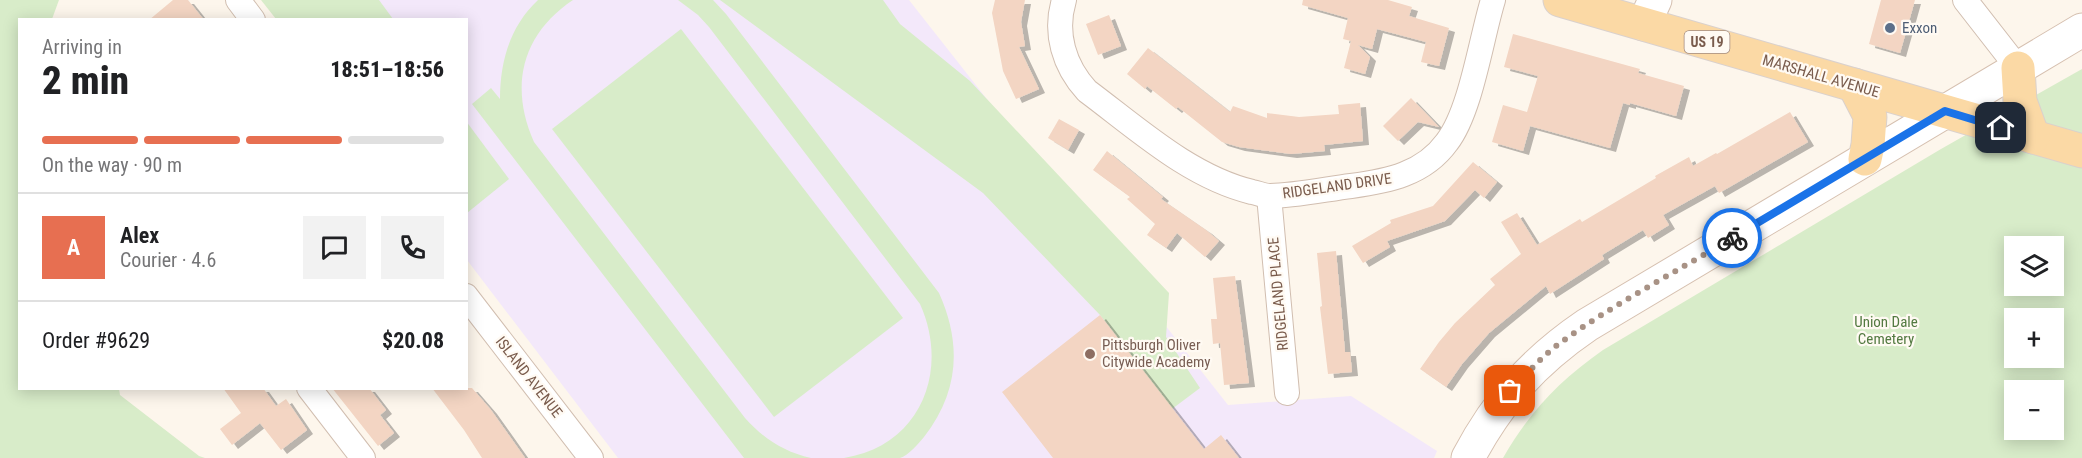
<!DOCTYPE html>
<meta charset="utf-8">
<style>
body{margin:0;font-family:"Roboto Condensed",sans-serif;background:#f2f2f2;color:#202124;height:100vh;display:flex;flex-direction:column;font-size:22px;white-space:nowrap}
*{box-sizing:border-box;margin:0}
p{font-size:20px;color:#757577}
.icon{flex:none;width:33px;height:33px;fill:none;stroke:currentColor;stroke-width:2;stroke-linecap:round;stroke-linejoin:round}
.map{position:relative;flex:1;overflow:hidden}
.panel{position:absolute;left:18px;top:18px;width:450px;height:372px;display:flex;flex-direction:column;background:#fff;border-radius:0px;box-shadow:0 3px 15px #0003}
.panel>*{flex:none}
.buttons{position:absolute;left:2004px;top:236px;display:grid;gap:12px}
.buttons a{display:grid;place-items:center;width:60px;height:60px;border-radius:0px;background:#fff;box-shadow:0 3px 15px #0003;font-size:30px}
.pin{position:absolute;display:grid;place-items:center;width:51px;height:51px;color:#fff;margin:-26px;border-radius:12px;box-shadow:0 3px 9px #0006}
.courier{position:absolute;display:grid;place-items:center;width:60px;height:60px;margin:-30px;border:4px solid #1a73e8;border-radius:50%;background:#fff;color:#222;box-shadow:0 2px 8px #0007}
.headline em{font-style:normal;font-weight:800}
.headline div{display:flex;flex-direction:column-reverse}
.headline{display:flex;align-items:center;justify-content:space-between;height:102px;padding:0 24px}
h1{font-size:39px;font-weight:800;line-height:45px}
.bar{display:grid;grid-template-columns:repeat(4,1fr);gap:9px 6px;align-content:center;height:72px;padding:0 24px}
.bar i{height:8px;border-radius:4px;background:#e0e0e0}
.bar .on{background:#e76f51}
.bar p{grid-column:span 4}
.line{display:flex;align-items:center;gap:15px;padding:0 24px;border-top:2px solid #e0e0e0}
.line div{flex:1}
.round{display:grid;place-items:center;flex:none;width:63px;height:63px;border-radius:0px;background:#f2f2f2}
.map>svg:first-child{display:block}
.education{fill:#f3e8fa}
.green{fill:#d8ecc9;fill-rule:evenodd}
.building{fill:#f3d5c3;filter:url(#shadow)}
.lines{fill:none;stroke-linecap:round;stroke-linejoin:round}
.street-casing{stroke:#d1beb0;stroke-width:26}
.secondary-casing{stroke:#d6c0b0;stroke-width:35}
.primary-casing{stroke:#dad1cd;stroke-width:35}
.street{stroke:#fff;stroke-width:24}
.secondary{stroke:#fff;stroke-width:33}
.primary{stroke:#fbd9a5;stroke-width:33}
.done{stroke:#a89285;stroke-width:6;stroke-dasharray:0 10.8}
.route{stroke:#1a73e8;stroke-width:8}
.service-dot{fill:#5c6f8a;stroke:#fffaf3;stroke-width:2}
.education-dot{fill:#8d6e63;stroke:#fffaf3;stroke-width:2}
.labels{text-anchor:middle;stroke-width:4.5;stroke-linejoin:round;paint-order:stroke}
.shield{fill:#fffaf3;stroke:#a28b7f;stroke-width:1.5}
.shield-label{font-size:14px;font-weight:bold;fill:#7a5c4d}
.service-label{font-size:15px;fill:#4e5e75;stroke:#fffaf3;text-anchor:start}
.street-label{font-size:15px;fill:#7a5c4d;stroke:#fffaf3}
.park-label{font-size:15px;fill:#537a41;stroke:#fffaf3}
.education-label{font-size:15px;fill:#785e54;stroke:#fffaf3;text-anchor:start}
</style>
<div class="map">
<svg width="2082" height="458" viewBox="0 0 2082 458">
<defs>
<filter id="shadow"><feDropShadow dx="6" dy="4" stdDeviation="0" flood-color="#0004"/></filter>
</defs>
<rect width="100%" height="100%" fill="#fdf6ec"/>
<polygon class="education" points="267,0 909,0 1228,405 1351,396 1437,451 1434,458 618,458 467,260 466,20 282,19"/>
<g class="green">
<polygon points="0,0 59,0 52,19 20,20 20,388 119,389 120,395 199,456 205,458 0,458"/>
<polygon points="261,0 379,0 393,19 276,19"/>
<path d="M538 0H573C522 34 509 86 534 142L745 418C764 439 784 452 811 458H744L472 104 491 88 500 99C500 62 510 26 538 0Z"/>
<path d="M678 0H713L726 14 939 293C962 344 959 392 924 437 919 443 908 456 900 458 889 458 857 458 844 458 921 446 950 370 920 304L709 27 698 15Z"/>
<polygon points="720,0 883,0 900,24 970,81 1169,293 1166,337 1200,388 1172,409 1100,315 983,193"/>
<polygon points="681,29 903,318 774,417 552,129"/>
<path d="M2082 69V458H1503C1530 411 1559 381 1603 350L1941 149ZM2014 246H2054V285H2014ZM2014 318H2054V357H2014ZM2014 390H2054V429H2014Z"/>
<polygon points="466,121 509,179 467,213 466,213"/>
</g>
<g class="building">
<polygon points="173,0 188,0 204,20 149,20"/>
<polygon points="995,0 1025,0 1021,22 1025,46 1019,47 1039,89 1016,99 1003,71 992,13"/>
<polygon points="1303,0 1388,0 1412,7 1409,16 1449,28 1439,66 1421,62 1426,42 1377,29 1372,49 1358,45 1370,57 1365,74 1344,68 1351,41 1343,39 1348,18 1302,5"/>
<polygon points="1881,0 1915,0 1900,53 1869,44"/>
<polygon points="1109,15 1121,46 1098,55 1086,24"/>
<polygon points="1513,34 1640,69 1638,73 1684,86 1676,116 1630,103 1630,105 1623,103 1610,148 1530,126 1523,151 1492,142 1503,105 1527,112 1538,76 1504,67"/>
<polygon points="1148,48 1230,112 1233,106 1267,118 1267,113 1299,117 1339,114 1338,105 1360,103 1363,141 1324,145 1325,151 1291,154 1239,147 1222,142 1178,107 1176,109 1147,86 1145,89 1127,74"/>
<polygon points="1411,98 1439,127 1418,122 1398,141 1383,126"/>
<polygon points="1790,112 1808,142 1719,193 1715,186 1663,215 1669,225 1648,238 1643,230 1602,255 1604,259 1550,294 1546,286 1489,333 1462,364 1446,387 1420,369 1439,342 1455,323 1495,285 1490,279 1521,254 1501,222 1517,213 1537,245 1580,219 1582,222 1656,178 1655,176 1689,157 1693,166 1716,153 1717,154"/>
<polygon points="1059,119 1079,130 1068,150 1048,138"/>
<polygon points="1107,151 1163,197 1161,199 1206,230 1219,241 1205,257 1177,233 1166,248 1147,235 1155,224 1127,199 1130,197 1093,170"/>
<polygon points="1473,162 1497,182 1484,198 1475,190 1445,221 1387,241 1390,247 1363,263 1352,246 1391,223 1390,220 1433,206"/>
<polygon points="1336,251 1345,352 1350,352 1352,372 1328,374 1320,307 1322,306 1317,253"/>
<polygon points="1235,276 1249,383 1224,385 1220,343 1213,344 1211,319 1217,319 1213,278"/>
<polygon points="1100,315 1204,449 1221,435 1239,458 1053,458 1002,392"/>
<polygon points="223,388 263,388 276,406 286,399 307,430 281,450 260,423 232,445 220,429 241,413"/>
<polygon points="332,388 369,388 386,410 380,415 394,433 378,446"/>
<polygon points="432,388 472,388 491,410 525,458 482,458 464,430"/>
</g>
<g class="lines">
<defs>
<g id="street">
<polyline points="238,0 253,20"/>
<path d="M1064 0C1054 33 1064 66 1087 91 1138 129 1190 177 1252 192 1258 193 1264 196 1270 196 1293 196 1327 189 1351 186 1388 181 1424 174 1447 142 1471 111 1481 39 1493 0"/>
<polyline points="1965,0 2018,68"/>
<polyline points="1269,196 1287,393"/>
<polyline points="466,296 591,458"/>
<polyline points="309,388 363,458"/>
</g>
<g id="secondary">
<polyline points="1644,24 1655,0"/>
<path d="M1468 458C1498 401 1534 361 1587 325L2082 30"/>
</g>
<g id="primary">
<polyline points="1560,0 2082,151"/>
<polyline points="2018,68 2020,101 2033,137"/>
<polyline points="1854,85 1870,116 1868,145 1865,159"/>
</g>
</defs>
<use href="#street" class="street-casing"/>
<use href="#secondary" class="secondary-casing"/>
<use href="#primary" class="primary-casing"/>
<use href="#street" class="street"/>
<use href="#secondary" class="secondary"/>
<use href="#primary" class="primary"/>
</g>
<g class="lines">
<path class="done" d="M1510 391C1526 375 1541 357 1560 343 1612 305 1676 272 1732 238"/>
<polyline class="route" points="1732,238 1945,111 2001,128"/>
</g>
<circle class="service-dot" cx="1890" cy="28" r="6"/>
<circle class="education-dot" cx="1090" cy="354" r="6"/>
<g class="labels">
<rect class="shield" x="1684.5" y="31" width="45" height="22" rx="4.5"/>
<g class="shield-label">
<text x="1707" y="47">US 19</text>
</g>
<g class="service-label">
<text x="1902" y="33">Exxon</text>
</g>
<g class="street-label">
<text transform="translate(1821 76) rotate(16)" y="5">MARSHALL AVENUE</text>
<text transform="translate(1337 186) rotate(-8)" y="5">RIDGELAND DRIVE</text>
<text transform="translate(1278 294) rotate(-95)" y="5">RIDGELAND PLACE</text>
<text transform="translate(529 377) rotate(52)" y="5">ISLAND AVENUE</text>
</g>
<g class="park-label">
<text x="1886" y="327">Union Dale<tspan x="1886" dy="17">Cemetery</tspan></text>
</g>
<g class="education-label">
<text x="1102" y="350">Pittsburgh Oliver<tspan x="1102" dy="17">Citywide Academy</tspan></text>
</g>
</g>
</svg>
<div class="buttons">
<a><svg class="icon" aria-label="layers" viewBox="0 0 24 24"><path d="M12 4l9 5-9 5-9-5zM3 14l9 5 9-5"/></svg></a>
<a>+</a>
<a>−</a>
</div>
<div class="pin" style="left:1510px;top:391px;background:#ea580c"><svg class="icon" aria-label="bag" viewBox="0 0 24 24"><path d="M5 8h14l-1 12H6zM9 8a3 3 0 0 1 6 0"/></svg></div>
<div class="pin" style="left:2001px;top:128px;background:#1f2937"><svg class="icon" aria-label="home" viewBox="0 0 24 24"><path d="M3 11l9-7 9 7M6 9v11h12V9"/></svg></div>
<div class="courier" style="left:1732px;top:238px"><svg class="icon" aria-label="bike" viewBox="0 0 24 24"><circle cx="6" cy="16" r="4"/><circle cx="18" cy="16" r="4"/><path d="M6 16l4-8h5l3 8M10 8l3 8H6M13 5h3"/></svg></div>
<section class="panel">
<div class="headline"><div><h1>2 min</h1><p>Arriving in</p></div><em>18:51–18:56</em></div>
<div class="bar"><i class="on"></i><i class="on"></i><i class="on"></i><i></i><p>On the way · 90 m</p></div>
<div class="line" style="height:108px"><b class="round" style="background:#e76f51;color:#fff">A</b><div><b>Alex</b><p>Courier · 4.6</p></div><a class="round"><svg class="icon" aria-label="chat" viewBox="0 0 24 24"><path d="M4 5h16v11H9l-5 4z"/></svg></a><a class="round"><svg class="icon" aria-label="phone" viewBox="0 0 24 24"><path d="M5 4h4l2 5-3 2q2 4 5 5l2-3 5 2v4C11 20 4 13 5 4z"/></svg></a></div>
<div class="line" style="height:78px"><div>Order #9629</div><b>$20.08</b></div>
</section>
</div>
